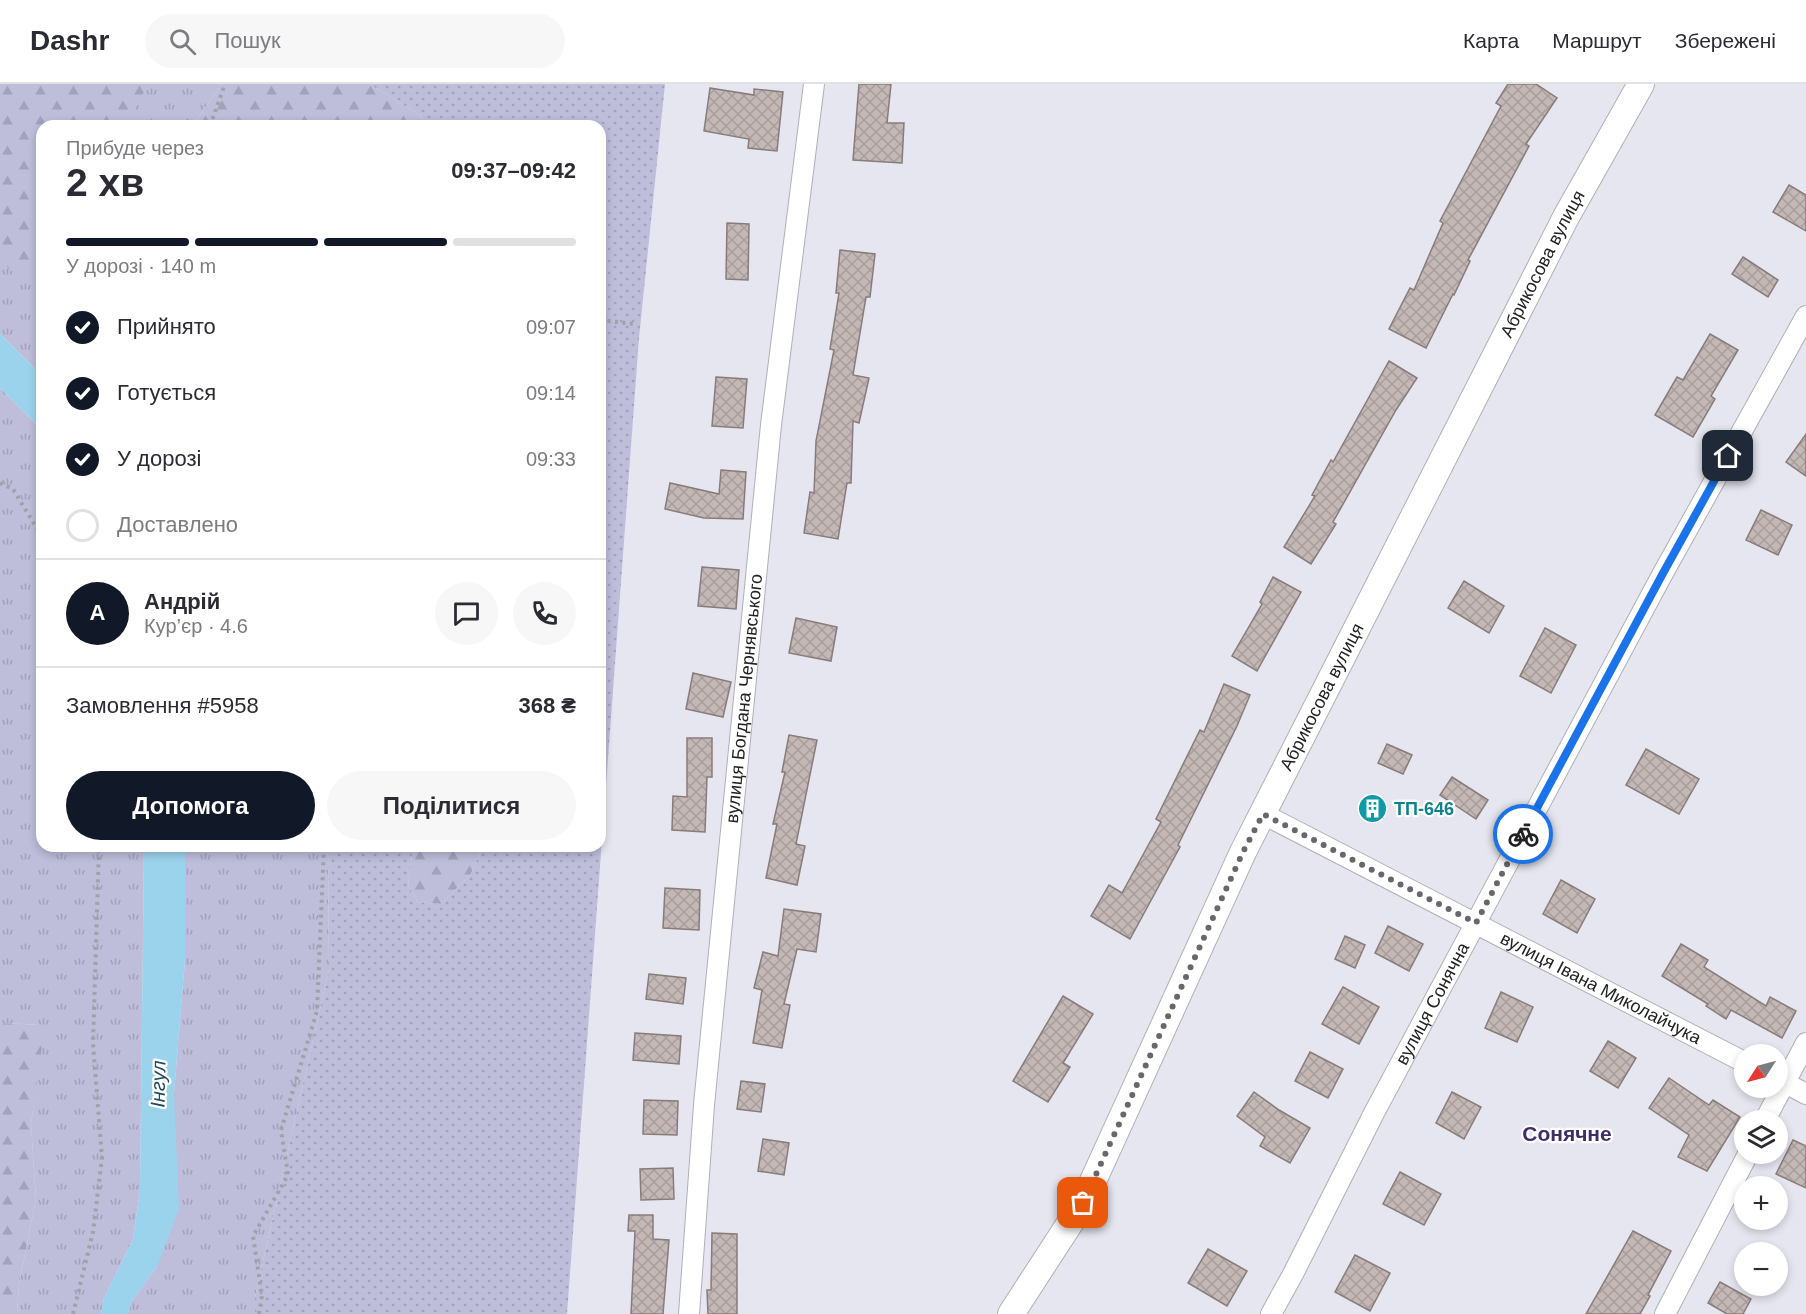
<!DOCTYPE html>
<html lang="uk">
<meta charset="utf-8">
<style>
body{margin:0;font-family:Arial,sans-serif;background:#f7f7f7;color:#2b2b33;height:100vh;display:flex;flex-direction:column;font-size:22px;white-space:nowrap}
*{box-sizing:border-box;margin:0}
p{font-size:20px;color:#7c7c81}
.icon{flex:none;width:33px;height:33px;fill:none;stroke:currentColor;stroke-width:2;stroke-linecap:round;stroke-linejoin:round}
.map{position:relative;flex:1;overflow:hidden}
.side{position:absolute;left:36px;top:36px;width:570px;height:732px;display:flex;flex-direction:column;background:#fff;border-radius:18px;box-shadow:0 3px 9px #0003}
.side>*{flex:none}
.needle{width:39px;rotate:234deg}
.controls{position:absolute;left:1734px;top:960px;display:grid;gap:12px}
.controls a{display:grid;place-items:center;width:54px;height:54px;border-radius:50%;background:#fff;box-shadow:0 3px 9px #0003;font-size:30px}
.pin{position:absolute;display:grid;place-items:center;width:51px;height:51px;color:#fff;margin:-26px;border-radius:12px;box-shadow:0 3px 9px #0006}
.courier{position:absolute;display:grid;place-items:center;width:60px;height:60px;margin:-30px;border:4px solid #1a73e8;border-radius:50%;background:#fff;color:#222;box-shadow:0 2px 8px #0007}
.head em{font-style:normal;font-weight:800}
.head div{display:flex;flex-direction:column-reverse}
.head{display:flex;align-items:center;justify-content:space-between;height:102px;padding:0 30px}
h1{font-size:39px;font-weight:800;line-height:45px}
.bar{display:grid;grid-template-columns:repeat(4,1fr);gap:9px 6px;align-content:center;height:72px;padding:0 30px}
.bar i{height:8px;border-radius:4px;background:#e1e1e2}
.bar .active{background:#111827}
.bar p{grid-column:span 4}
.line{display:flex;align-items:center;gap:15px;padding:0 30px;border-top:2px solid #e1e1e2}
.line div{flex:1}
.round{display:grid;place-items:center;flex:none;width:63px;height:63px;border-radius:32px;background:#f7f7f7}
ol{padding:0 30px;list-style:none}
li{display:flex;align-items:center;gap:18px;height:66px}
li p{margin-inline-start:auto}
li .icon{padding:6px;border-radius:50%;background:#111827;color:#fff;stroke-width:4}
li:last-child{color:#7c7c81}
li i{width:33px;height:33px;border:3px solid #e1e1e2;border-radius:50%}
.primary-button{display:flex;gap:12px;margin-top:auto;padding:12px 30px}
.primary-button a{flex:1;height:69px;border-radius:36px;background:#111827;color:#fff;font-size:24px;font-weight:800;line-height:69px;text-align:center}
.primary-button a+a{background:#f7f7f7;color:#2b2b33}
header{display:flex;align-items:center;gap:36px;box-sizing:border-box;height:84px;padding:0 30px;background:#fff;border-bottom:2px solid #e1e1e2}
header strong{font-size:28px}
nav{display:flex;gap:33px;margin-inline-start:auto;font-size:21px}
.search{width:420px;height:54px;background:#f7f7f7;display:flex;align-items:center;gap:15px;box-sizing:border-box;padding:0 21px;border-radius:33px;color:#7c7c81;font-size:22px}
.map>svg:first-child{display:block}
.grass{fill:url(#grass-tufts)}
.forest{fill:url(#forest-firs)}
.garden{fill:url(#garden-dots)}
.water{fill:#9cd3ec}
.building{fill:url(#building-cross-hatch);stroke:#877c7a;stroke-width:1.5}
.lines{fill:none;stroke-linecap:round;stroke-linejoin:round}
.minor-casing{stroke:#afafb9;stroke-width:22}
.tertiary-casing{stroke:#afafb9;stroke-width:28}
.path{stroke:#a1a1a9;stroke-width:4;stroke-dasharray:3 4.5;stroke-linecap:butt}
.minor{stroke:#fff;stroke-width:20}
.tertiary{stroke:#fff;stroke-width:26}
.done{stroke:#67676c;stroke-width:6;stroke-dasharray:0 10.8}
.route{stroke:#1a73e8;stroke-width:8}
.labels{text-anchor:middle;stroke-width:4.5;stroke-linejoin:round;paint-order:stroke}
.street-label{font-size:18px;fill:#222225;stroke:#fff}
.culture-label{font-size:18px;font-weight:bold;fill:#0d838f;stroke:#fff;text-anchor:start}
.water-label{font-size:20px;font-style:italic;fill:#1d4a5c;stroke:#fff}
.quarter-label{font-size:21px;font-weight:bold;fill:#402d68;stroke:#fff}
</style>
<header>
<strong>Dashr</strong>
<div class="search"><svg class="icon" aria-label="search" viewBox="0 0 24 24"><circle cx="10" cy="10" r="6"/><path d="M15 15l6 6"/></svg>Пошук</div>
<nav><a>Карта</a><a>Маршрут</a><a>Збережені</a></nav>
</header>
<div class="map">
<svg width="1806" height="1230" viewBox="0 0 1806 1230">
<defs>
<pattern id="grass-tufts" width="24" height="20" patternUnits="userSpaceOnUse" patternTransform="scale(1.5)"><rect width="24" height="20" fill="#bebdda"/><path d="M3 7l-1-3M5 7V3M7 7l1-3M15 17l-1-3M17 17v-4M19 17l1-3" fill="none" stroke="#a3a2bb"/></pattern>
<pattern id="forest-firs" width="22" height="20" patternUnits="userSpaceOnUse" patternTransform="scale(1.5)"><rect width="22" height="20" fill="#bebdda"/><path d="M5 1l3.5 6h-7zM16 11l3.5 6h-7z" fill="#a3a2bb"/></pattern>
<pattern id="garden-dots" width="8" height="8" patternUnits="userSpaceOnUse" patternTransform="scale(1.5)"><rect width="8" height="8" fill="#bebdda"/><path d="M2 2h.1M6 6h.1" fill="none" stroke="#a3a2bb" stroke-width="1.8" stroke-linecap="round"/></pattern>
<pattern id="building-cross-hatch" width="8" height="8" patternUnits="userSpaceOnUse" patternTransform="scale(1.5)"><rect width="8" height="8" fill="#c3b8b5"/><path d="M0 0l8 8M0 8l8-8" fill="none" stroke="#a79e9c"/></pattern>
</defs>
<rect width="100%" height="100%" fill="#e6e6f0"/>
<g class="grass">
<polygon points="0,0 222,0 192,42 42,42 42,292 0,250"/>
<polygon points="0,304 42,346 42,762 144,762 140,1106 133,1155 104,1214 101,1230 17,1230 19,1200 36,1115 31,1040 44,941 0,939"/>
<polygon points="185,762 328,762 329,885 255,1213 255,1230 128,1230 131,1218 157,1183 174,1009 185,876"/>
</g>
<g class="forest">
<polygon points="0,0 148,0 126,42 42,42 42,183 30,193 11,187 0,174"/>
<polygon points="222,0 369,0 420,31 426,42 192,42"/>
<polygon points="413,762 483,762 471,790 441,820 418,818 408,802"/>
<polygon points="0,939 45,941 31,1040 36,1115 19,1200 17,1230 0,1230"/>
</g>
<polygon class="garden" points="369,0 665,0 639,254 567,1230 255,1230 255,1213 329,885 328,762 413,762 408,802 418,818 441,820 471,790 483,762 600,762 600,42 426,42 420,31"/>
<g class="water">
<polygon points="0,250 42,292 42,346 0,304"/>
<polygon points="144,762 185,762 185,876 174,1009 179,1125 157,1183 131,1218 128,1230 101,1230 104,1214 133,1155 140,1106"/>
</g>
<g class="building">
<polygon points="859,0 891,0 887,39 904,39 902,79 853,76"/>
<polygon points="1508,0 1536,0 1557,14 1526,60 1529,62 1468,176 1470,177 1454,211 1453,210 1426,264 1389,245 1410,204 1414,206 1443,139 1440,137 1501,22 1496,19"/>
<polygon points="710,4 754,11 754,5 783,8 777,67 748,64 749,55 704,47"/>
<polygon points="1789,101 1806,111 1806,147 1773,128"/>
<polygon points="727,139 749,140 748,196 726,195"/>
<polygon points="840,166 875,170 870,213 866,213 853,291 869,294 859,339 853,337 851,399 847,399 838,455 804,449 810,408 814,409 816,357 834,266 830,265 839,209 836,209"/>
<polygon points="1743,173 1778,196 1768,213 1732,190"/>
<polygon points="1710,250 1738,266 1711,312 1715,315 1693,353 1655,331 1677,293 1683,296"/>
<polygon points="1389,277 1417,294 1396,326 1333,438 1336,440 1311,480 1284,463 1315,412 1312,411 1331,376 1333,378"/>
<polygon points="716,293 747,295 743,344 712,342"/>
<polygon points="1806,350 1806,392 1786,378"/>
<polygon points="721,386 746,388 743,435 704,434 665,425 670,399 719,410"/>
<polygon points="1761,426 1792,441 1778,471 1746,456"/>
<polygon points="702,483 739,486 736,525 698,522"/>
<polygon points="1273,493 1301,508 1257,587 1232,572 1262,520 1260,518"/>
<polygon points="1464,497 1504,522 1489,549 1448,524"/>
<polygon points="796,534 837,543 831,577 789,569"/>
<polygon points="1545,544 1576,561 1551,609 1520,592"/>
<polygon points="693,589 731,598 723,633 686,625"/>
<polygon points="1224,600 1250,611 1237,642 1178,761 1180,763 1130,855 1091,832 1109,801 1122,809 1161,738 1156,735 1200,646 1204,648"/>
<polygon points="789,651 817,656 796,760 805,762 797,801 766,794 777,740 773,740 785,688 782,688"/>
<polygon points="687,654 712,654 712,693 707,693 705,748 672,746 673,712 687,713"/>
<polygon points="1387,660 1412,671 1403,690 1378,679"/>
<polygon points="1646,665 1699,695 1679,730 1626,701"/>
<polygon points="1452,693 1488,716 1476,735 1440,711"/>
<polygon points="1561,796 1595,815 1577,849 1543,830"/>
<polygon points="665,804 700,806 699,846 663,844"/>
<polygon points="784,825 821,830 816,868 797,865 784,920 790,921 782,964 753,959 762,906 754,904 763,868 778,872"/>
<polygon points="1388,842 1423,860 1409,887 1375,869"/>
<polygon points="1345,852 1365,861 1355,884 1335,875"/>
<polygon points="1681,860 1708,876 1704,883 1766,922 1770,913 1796,927 1782,954 1731,926 1726,935 1706,922 1708,920 1662,892"/>
<polygon points="649,890 686,894 683,920 646,915"/>
<polygon points="1343,903 1379,923 1359,960 1322,940"/>
<polygon points="1501,908 1533,923 1517,958 1485,944"/>
<polygon points="1063,912 1093,930 1063,979 1070,983 1048,1018 1013,997"/>
<polygon points="635,949 681,952 679,980 633,976"/>
<polygon points="1608,957 1636,974 1618,1004 1590,987"/>
<polygon points="1310,968 1343,985 1328,1014 1295,997"/>
<polygon points="1669,994 1709,1021 1713,1016 1740,1033 1707,1087 1678,1073 1689,1051 1649,1024"/>
<polygon points="741,997 765,1000 761,1028 737,1025"/>
<polygon points="1254,1008 1279,1026 1310,1044 1290,1079 1260,1062 1265,1053 1237,1032"/>
<polygon points="1452,1008 1481,1023 1464,1055 1436,1039"/>
<polygon points="644,1016 678,1017 677,1051 643,1050"/>
<polygon points="763,1055 789,1059 784,1091 758,1087"/>
<polygon points="1793,1056 1806,1062 1806,1104 1776,1090"/>
<polygon points="673,1084 674,1115 641,1116 640,1085"/>
<polygon points="1400,1088 1441,1110 1424,1141 1383,1120"/>
<polygon points="629,1131 653,1131 653,1155 669,1156 663,1230 631,1230 635,1147 628,1147"/>
<polygon points="1633,1147 1671,1167 1648,1211 1650,1212 1640,1230 1586,1230"/>
<polygon points="712,1149 737,1150 737,1230 708,1230 707,1206 711,1206"/>
<polygon points="1208,1165 1247,1187 1227,1222 1188,1199"/>
<polygon points="1355,1171 1390,1189 1370,1227 1335,1208"/>
<polygon points="1720,1198 1751,1215 1743,1230 1727,1230 1708,1219"/>
</g>
<g class="lines">
<defs>
<g id="minor">
<path id="s1" d="M1263 730 1744 978"/>
<polyline points="1778,995 1806,1010"/>
<polyline points="1765,1036 1806,959"/>
<path id="s2" d="M689 1230 704 1021 771 341 814 0"/>
<path id="s3" d="M1271 1230 1293 1190 1374 1029 1662 491 1806 232"/>
<polyline points="1665,1230 1748,1070"/>
</g>
<g id="tertiary">
<path id="s4" d="M1011 1230 1083 1119 1243 768 1566 133 1641 0"/>
</g>
</defs>
<use href="#minor" class="minor-casing"/>
<use href="#tertiary" class="tertiary-casing"/>
<g class="path">
<polyline points="210,42 225,0"/>
<polyline points="600,236 635,240"/>
<polyline points="0,399 13,405 42,453"/>
<polyline points="73,1230 93,1148 102,1074 93,960 99,762"/>
<polyline points="259,1230 262,1212 253,1152 288,1091 281,1046 317,927 324,762"/>
</g>
<use href="#minor" class="minor"/>
<use href="#tertiary" class="tertiary"/>
</g>
<g class="lines">
<polyline class="done" points="1083,1119 1243,768 1263,730 1476,839 1523,750"/>
<polyline class="route" points="1523,750 1662,491 1728,372"/>
</g>
<defs>
<symbol id="building-disc" viewBox="-11 -11 22 22"><circle r="9.5" fill="#0f9aa8" stroke="#fff"/><path d="M-4-6H4V6H1V3H-1V6H-4ZM-2.5-4.3h1.7v1.8h-1.7ZM.8-4.3h1.7v1.8H.8ZM-2.5-1h1.7V.8h-1.7ZM.8-1h1.7V.8H.8Z" fill="#fff"/></symbol>
</defs>
<g fill-rule="evenodd">
<use href="#building-disc" x="1356" y="708" width="33" height="33"/>
</g>
<g class="labels">
<g class="street-label">
<text dy="6" stroke="none"><textPath href="#s4" startOffset="1178">Абрикосова вулиця</textPath></text>
<text dy="6" stroke="none"><textPath href="#s2" startOffset="618">вулиця Богдана Чернявського</textPath></text>
<text dy="6" stroke="none"><textPath href="#s4" startOffset="692">Абрикосова вулиця</textPath></text>
<text dy="6" stroke="none"><textPath href="#s1" startOffset="380">вулиця Івана Миколайчука</textPath></text>
<text dy="6" stroke="none"><textPath href="#s3" startOffset="350">вулиця Сонячна</textPath></text>
</g>
<g class="culture-label">
<text x="1394" y="731">ТП-646</text>
</g>
<g class="water-label">
<text transform="translate(158 1000) rotate(-89)" y="7">Інгул</text>
</g>
<g class="quarter-label">
<text x="1567" y="1057">Сонячне</text>
</g>
</g>
</svg>
<div class="controls">
<a><svg class="needle" viewBox="-14 -14 28 28"><path d="M0-13l5 13h-10z" fill="#e53935"/><path d="M0 13l5-13h-10z" fill="#7c7c81"/></svg></a>
<a><svg class="icon" aria-label="layers" viewBox="0 0 24 24"><path d="M12 4l9 5-9 5-9-5zM3 14l9 5 9-5"/></svg></a>
<a>+</a>
<a>−</a>
</div>
<div class="pin" style="left:1083px;top:1119px;background:#ea580c"><svg class="icon" aria-label="bag" viewBox="0 0 24 24"><path d="M5 8h14l-1 12H6zM9 8a3 3 0 0 1 6 0"/></svg></div>
<div class="pin" style="left:1728px;top:372px;background:#1f2937"><svg class="icon" aria-label="home" viewBox="0 0 24 24"><path d="M3 11l9-7 9 7M6 9v11h12V9"/></svg></div>
<div class="courier" style="left:1523px;top:750px"><svg class="icon" aria-label="bike" viewBox="0 0 24 24"><circle cx="6" cy="16" r="4"/><circle cx="18" cy="16" r="4"/><path d="M6 16l4-8h5l3 8M10 8l3 8H6M13 5h3"/></svg></div>
<section class="side">
<div class="head"><div><h1>2 хв</h1><p>Прибуде через</p></div><em>09:37–09:42</em></div>
<div class="bar"><i class="active"></i><i class="active"></i><i class="active"></i><i></i><p>У дорозі · 140 m</p></div>
<ol>
<li><svg class="icon" aria-label="check" viewBox="0 0 24 24"><path d="M5 12l5 5 9-10"/></svg>Прийнято<p>09:07</p></li>
<li><svg class="icon" aria-label="check" viewBox="0 0 24 24"><path d="M5 12l5 5 9-10"/></svg>Готується<p>09:14</p></li>
<li><svg class="icon" aria-label="check" viewBox="0 0 24 24"><path d="M5 12l5 5 9-10"/></svg>У дорозі<p>09:33</p></li>
<li><i></i>Доставлено</li>
</ol>
<div class="line" style="height:108px"><b class="round" style="background:#111827;color:#fff">А</b><div><b>Андрій</b><p>Кур’єр · 4.6</p></div><a class="round"><svg class="icon" aria-label="chat" viewBox="0 0 24 24"><path d="M4 5h16v11H9l-5 4z"/></svg></a><a class="round"><svg class="icon" aria-label="phone" viewBox="0 0 24 24"><path d="M5 4h4l2 5-3 2q2 4 5 5l2-3 5 2v4C11 20 4 13 5 4z"/></svg></a></div>
<div class="line" style="height:78px"><div>Замовлення #5958</div><b>368 ₴</b></div>
<div class="primary-button"><a>Допомога</a><a>Поділитися</a></div>
</section>
</div>
